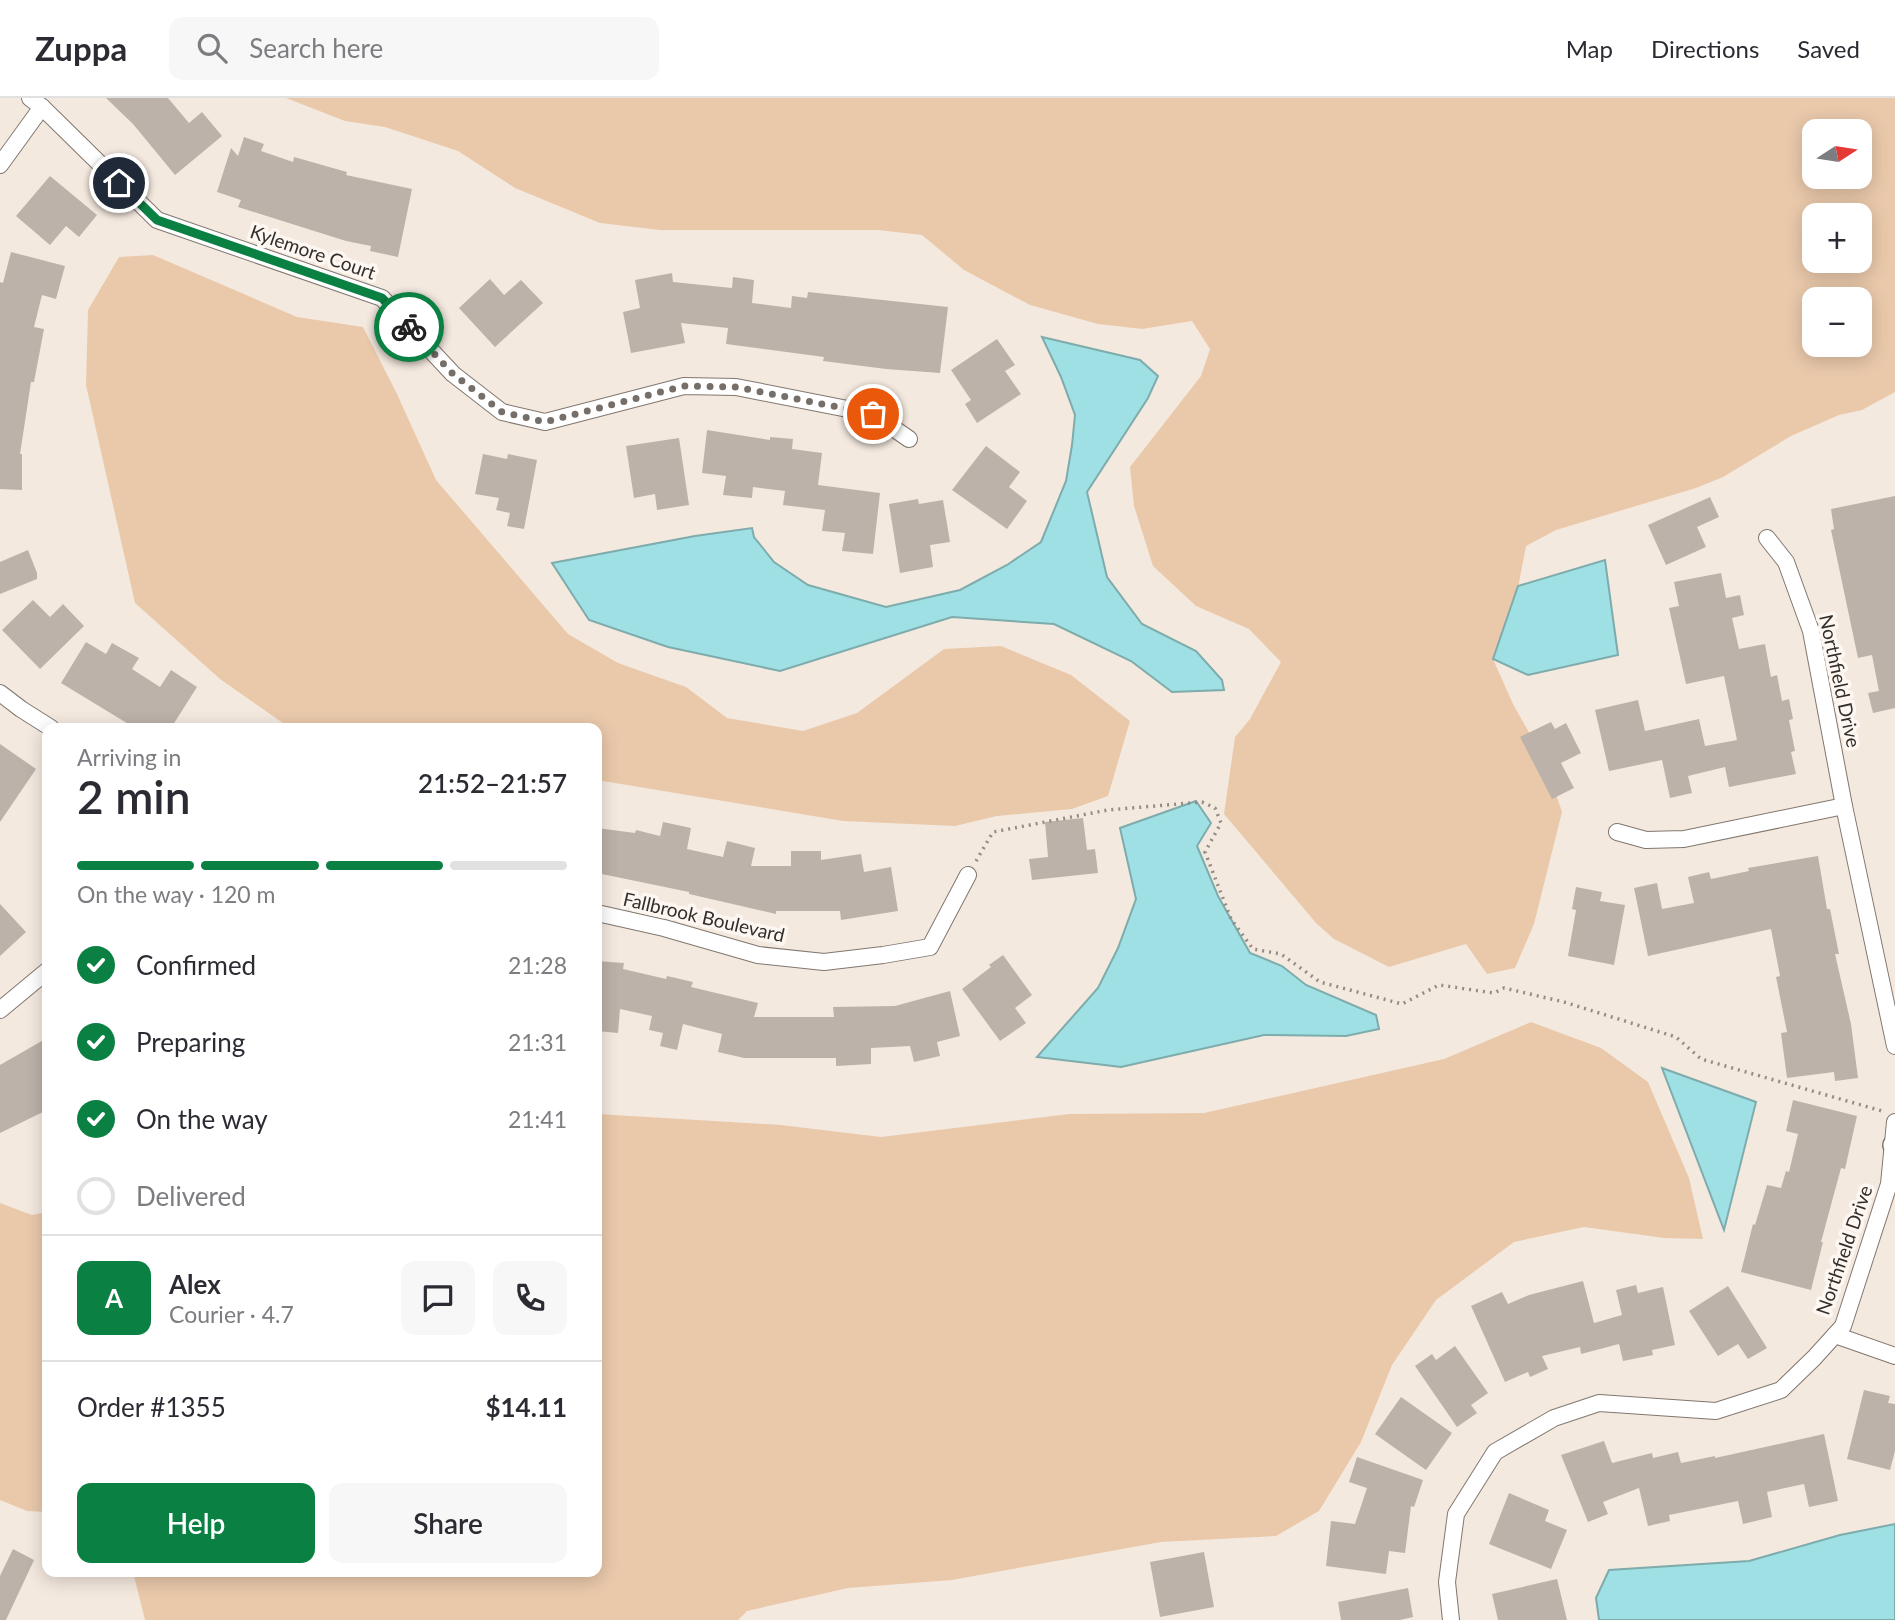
<!DOCTYPE html>
<meta charset="utf-8">
<style>
body{margin:0;font-family:Lato,sans-serif;background:#f7f7f7;color:#2b2b33;height:100vh;display:flex;flex-direction:column;font-size:26px;white-space:nowrap}
*{box-sizing:border-box;margin:0}
p{font-size:23px;color:#7c7c81}
.icon{flex:none;width:38px;height:38px;fill:none;stroke:currentColor;stroke-width:2;stroke-linecap:round;stroke-linejoin:round}
.map{position:relative;flex:1;overflow:hidden}
.sheet{position:absolute;left:42px;top:625px;width:560px;height:854px;display:flex;flex-direction:column;background:#fff;border-radius:14px;box-shadow:0 4px 18px #0003}
.sheet>*{flex:none}
.needle{width:46px;rotate:78deg}
.buttons{position:absolute;left:1802px;top:21px;display:grid;gap:14px}
.buttons a{display:grid;place-items:center;width:70px;height:70px;border-radius:14px;background:#fff;box-shadow:0 4px 18px #0003;font-size:35px}
.pin{position:absolute;display:grid;place-items:center;width:60px;height:60px;color:#fff;margin:-30px;border:4px solid #fff;border-radius:50%;box-shadow:0 2px 7px #0007}
.courier{position:absolute;display:grid;place-items:center;width:70px;height:70px;margin:-35px;border:5px solid #0b8043;border-radius:50%;background:#fff;color:#222;box-shadow:0 2px 9px #0007}
.summary em{font-style:normal;font-weight:600}
.summary div{display:flex;flex-direction:column-reverse}
.summary{display:flex;align-items:center;justify-content:space-between;height:119px;padding:0 35px}
h1{font-size:46px;font-weight:600;line-height:52px}
.bar{display:grid;grid-template-columns:repeat(4,1fr);gap:10px 7px;align-content:center;height:84px;padding:0 35px}
.bar i{height:9px;border-radius:5px;background:#e1e1e2}
.bar .current{background:#0b8043}
.bar p{grid-column:span 4}
.line{display:flex;align-items:center;gap:18px;padding:0 35px;border-top:2px solid #e1e1e2}
.line div{flex:1}
.round{display:grid;place-items:center;flex:none;width:74px;height:74px;border-radius:14px;background:#f7f7f7}
ol{padding:0 35px;list-style:none}
li{display:flex;align-items:center;gap:21px;height:77px}
li p{margin-inline-start:auto}
li .icon{padding:7px;border-radius:50%;background:#0b8043;color:#fff;stroke-width:4}
li:last-child{color:#7c7c81}
li i{width:38px;height:38px;border:4px solid #e1e1e2;border-radius:50%}
.primary-button{display:flex;gap:14px;margin-top:auto;padding:14px 35px}
.primary-button a{flex:1;height:80px;border-radius:14px;background:#0b8043;color:#fff;font-size:28px;font-weight:600;line-height:80px;text-align:center}
.primary-button a+a{background:#f7f7f7;color:#2b2b33}
header{display:flex;align-items:center;gap:42px;box-sizing:border-box;height:98px;padding:0 35px;background:#fff;border-bottom:2px solid #e1e1e2}
header strong{font-size:33px}
nav{display:flex;gap:38px;margin-inline-start:auto;font-size:24px}
.search{width:490px;height:63px;background:#f7f7f7;display:flex;align-items:center;gap:18px;box-sizing:border-box;padding:0 24px;border-radius:14px;color:#7c7c81;font-size:26px}
.map>svg:first-child{display:block}
.green{fill:#eac9ab;fill-rule:evenodd}
.water{fill:#9fe0e4;stroke:#7eabac;stroke-width:2}
.building{fill:#bdb2a9}
.lines{fill:none;stroke-linecap:round;stroke-linejoin:round}
.minor-casing{stroke:#81776f;stroke-width:18}
.tertiary-casing{stroke:#81776f;stroke-width:22}
.path{stroke:#938c85;stroke-width:3.5;stroke-dasharray:2 5;stroke-linecap:butt}
.minor{stroke:#fff;stroke-width:16}
.tertiary{stroke:#fff;stroke-width:19}
.done{stroke:#766f69;stroke-width:7;stroke-dasharray:0 12.6}
.route{stroke:#0b8043;stroke-width:9}
.labels{text-anchor:middle;stroke-width:7;stroke-linejoin:round;paint-order:stroke}
.street-label{font-size:19px;fill:#322e2a;stroke:#fef7f1}
</style>
<header>
<strong>Zuppa</strong>
<div class="search"><svg class="icon" aria-label="search" viewBox="0 0 24 24"><circle cx="10" cy="10" r="6"/><path d="M15 15l6 6"/></svg>Search here</div>
<nav><a>Map</a><a>Directions</a><a>Saved</a></nav>
</header>
<div class="map">
<svg width="1895" height="1522" viewBox="0 0 1895 1522">
<rect width="100%" height="100%" fill="#f4e9df"/>
<g class="green">
<path d="M286 0H1895V294L1862 312 1839 317 1791 338 1723 379 1696 390 1556 432 1526 448 1517 495 1493 561 1513 606 1545 663 1562 714 1534 826 1515 870 1487 876 1466 846 1389 869 1334 841 1316 825 1224 716 1235 639 1250 621 1281 564 1249 531 1196 508 1153 468 1134 408 1130 369 1201 278 1210 251 1192 223 1142 231 1098 226 1030 207 964 172 922 137 878 132H660L600 125 515 90 458 53 385 29 345 23ZM1815 33H1860V79H1815ZM1815 117H1860V163H1815ZM1815 201H1860V247H1815Z"/>
<polygon points="153,157 297,219 363,229 397,296 436,382 568,536 618,565 686,589 727,620 803,633 857,615 944,551 1001,548 1071,577 1130,623 1108,698 1072,711 997,718 955,728 843,723 597,682 597,630 290,630 220,581 135,505 86,287 88,212 119,159"/>
<polygon points="1531,924 1601,950 1648,984 1689,1080 1703,1141 1664,1140 1584,1129 1514,1144 1436,1202 1392,1267 1361,1344 1319,1413 1276,1438 1161,1444 952,1482 848,1490 747,1513 738,1522 145,1522 133,1474 597,1474 597,1016 781,1027 881,1039 1069,1016 1204,1015 1444,961"/>
<polygon points="0,1105 32,1117 47,1114 47,1414 27,1413 0,1402"/>
</g>
<g class="water">
<polygon points="1042,239 1140,262 1158,278 1148,300 1087,394 1107,479 1142,526 1196,553 1222,582 1224,592 1172,594 1131,563 1054,526 952,519 780,573 668,549 589,522 552,465 695,438 752,430 754,439 774,464 808,487 886,509 960,492 1007,467 1041,444 1066,383 1072,347 1075,317 1061,279"/>
<polygon points="1605,462 1618,557 1528,577 1493,561 1518,488"/>
<polygon points="1196,703 1211,725 1197,748 1218,798 1250,855 1282,868 1306,887 1376,917 1379,931 1346,938 1264,937 1121,969 1037,959 1098,890 1118,850 1136,801 1120,730"/>
<polygon points="1662,970 1756,1004 1724,1132"/>
<polygon points="1895,1426 1895,1522 1599,1522 1596,1500 1609,1472 1749,1463 1840,1437"/>
</g>
<g class="building">
<polygon points="106,0 168,0 189,25 202,14 222,38 175,77 133,26"/>
<polygon points="244,39 264,46 261,53 293,64 294,59 347,74 346,77 412,91 398,159 370,153 371,148 346,143 238,109 241,102 217,94 231,50 238,58"/>
<polygon points="50,78 97,117 79,139 66,128 50,147 16,118"/>
<polygon points="11,154 65,168 56,201 42,197 34,229 44,231 34,284 31,284 20,356 22,356 22,392 0,391 0,184 3,185"/>
<polygon points="672,175 673,184 732,190 733,179 754,182 752,205 791,210 792,198 807,200 808,194 948,209 940,275 886,271 823,263 824,259 726,246 728,230 681,225 685,245 631,255 623,214 640,210 635,182"/>
<polygon points="490,181 504,197 521,182 543,205 495,249 459,210"/>
<polygon points="997,241 1015,267 1005,273 1021,296 977,325 965,306 971,302 951,272"/>
<polygon points="707,332 770,342 770,339 793,341 792,351 822,355 818,387 880,395 873,456 842,453 845,435 822,433 825,412 783,407 785,393 753,389 752,400 723,397 726,378 702,375"/>
<polygon points="679,340 689,407 657,412 655,396 634,400 626,348"/>
<polygon points="986,348 1020,374 1009,389 1027,403 1007,431 952,392"/>
<polygon points="483,356 507,361 508,356 537,362 524,431 507,428 510,415 496,412 499,400 475,396"/>
<polygon points="1895,398 1895,610 1873,615 1868,595 1879,593 1872,557 1858,560 1831,432 1834,431 1831,411"/>
<polygon points="1710,399 1719,419 1697,429 1706,449 1666,467 1648,427"/>
<polygon points="918,401 919,406 943,402 950,444 930,447 933,469 900,475 889,406"/>
<polygon points="28,452 37,475 37,481 0,496 0,464"/>
<polygon points="1721,475 1726,500 1740,497 1744,517 1732,520 1739,551 1765,546 1771,579 1777,577 1782,603 1789,601 1793,621 1789,622 1795,653 1791,654 1796,676 1729,689 1725,669 1688,678 1692,695 1670,700 1662,662 1609,673 1595,612 1638,602 1645,633 1699,621 1705,648 1737,642 1724,578 1686,586 1669,510 1679,508 1674,484"/>
<polygon points="33,502 50,519 63,506 84,528 40,571 2,532"/>
<polygon points="86,544 106,556 112,545 139,560 132,571 160,589 171,572 197,589 171,630 135,630 61,585"/>
<polygon points="1551,624 1555,631 1566,625 1581,655 1561,665 1574,690 1552,701 1520,639"/>
<polygon points="0,646 36,671 0,724"/>
<polygon points="1083,720 1087,752 1095,751 1098,775 1032,782 1029,761 1048,759 1045,724"/>
<polygon points="663,724 691,730 687,751 723,759 727,743 755,750 751,768 791,768 791,753 821,753 821,762 861,756 864,774 891,769 898,813 841,822 840,813 776,813 776,816 689,796 689,794 597,775 597,730 635,735 636,732 660,738"/>
<polygon points="1818,758 1827,811 1830,811 1839,856 1835,856 1851,926 1858,980 1835,983 1834,974 1787,980 1781,935 1787,934 1776,879 1780,878 1771,831 1648,858 1634,790 1657,785 1662,811 1694,805 1688,779 1709,774 1711,781 1749,773 1748,770"/>
<polygon points="1576,789 1602,794 1600,803 1625,807 1614,867 1568,858 1576,812 1572,811"/>
<polygon points="0,806 26,834 0,858"/>
<polygon points="1003,857 1032,897 1015,910 1026,925 1000,943 962,891 991,869 989,867"/>
<polygon points="597,863 624,865 623,871 666,881 667,878 693,884 691,889 758,905 754,919 834,919 833,909 895,908 950,893 960,938 937,944 940,958 914,964 910,948 871,950 871,966 836,968 836,960 744,960 718,954 722,936 683,926 677,952 660,948 663,935 649,932 652,918 620,911 618,935 597,933"/>
<polygon points="47,940 47,1012 0,1035 0,967"/>
<polygon points="1793,1002 1857,1018 1845,1071 1841,1070 1821,1144 1823,1144 1811,1192 1741,1174 1753,1126 1755,1127 1767,1087 1781,1090 1786,1073 1789,1074 1798,1036 1786,1033"/>
<polygon points="1583,1183 1594,1225 1622,1217 1616,1192 1636,1187 1638,1195 1663,1189 1675,1247 1652,1252 1653,1257 1623,1263 1619,1246 1581,1256 1580,1249 1542,1258 1548,1271 1530,1279 1528,1274 1505,1284 1471,1208 1502,1194 1508,1206 1529,1197"/>
<polygon points="1728,1188 1767,1250 1748,1261 1738,1246 1718,1258 1689,1213"/>
<polygon points="1455,1248 1488,1295 1471,1307 1477,1315 1457,1329 1415,1268 1432,1256 1436,1262"/>
<polygon points="1864,1292 1890,1298 1888,1305 1895,1306 1895,1353 1890,1372 1847,1361"/>
<polygon points="1401,1299 1452,1335 1426,1372 1375,1336"/>
<polygon points="1824,1336 1838,1403 1809,1409 1804,1386 1767,1394 1772,1419 1743,1426 1738,1403 1669,1417 1670,1423 1648,1428 1639,1390 1603,1404 1608,1416 1588,1424 1561,1357 1604,1343 1612,1365 1652,1355 1653,1360 1678,1354 1681,1365 1715,1358 1715,1360"/>
<polygon points="1357,1359 1423,1382 1414,1409 1411,1408 1405,1455 1389,1453 1386,1476 1326,1468 1331,1423 1355,1426 1367,1390 1349,1384"/>
<polygon points="1509,1395 1549,1412 1545,1423 1567,1432 1551,1471 1489,1446"/>
<polygon points="13,1451 34,1462 6,1522 0,1522 0,1478"/>
<polygon points="1204,1454 1214,1509 1160,1519 1150,1464"/>
<polygon points="1557,1481 1567,1522 1498,1522 1492,1496"/>
<polygon points="1408,1490 1413,1519 1400,1522 1341,1522 1338,1504"/>
</g>
<g class="lines">
<defs>
<g id="minor">
<polyline points="30,0 42,9 157,122 382,200 453,276 502,314 545,324 684,288 736,289 873,316 909,341"/>
<polyline points="0,67 42,9"/>
<polyline points="1767,440 1786,464 1811,533 1844,708 1895,948"/>
<polyline points="0,595 21,611 51,630"/>
<polyline points="1617,734 1646,742 1684,741 1844,708"/>
<polyline points="597,815 664,830 758,857 824,864 883,857 930,849 968,777"/>
<polyline points="0,912 47,873"/>
<polyline points="1835,1237 1895,1258"/>
<polyline points="1451,1522 1447,1484 1456,1416 1495,1354 1554,1320 1599,1305 1716,1313 1781,1292 1814,1260 1843,1228 1889,1086 1895,1024"/>
</g>
<polyline id="tertiary" points="1893,1047 1895,1048"/>
</defs>
<use href="#minor" class="minor-casing"/>
<use href="#tertiary" class="tertiary-casing"/>
<polyline class="path" points="976,763 993,734 1108,712 1202,704 1215,710 1221,725 1205,754 1231,821 1253,851 1281,856 1320,884 1402,906 1439,887 1494,895 1504,890 1564,904 1676,939 1701,961 1882,1013"/>
<use href="#minor" class="minor"/>
<use href="#tertiary" class="tertiary"/>
</g>
<g class="lines">
<polyline class="done" points="409,229 453,276 502,314 545,324 684,288 736,289 873,316"/>
<polyline class="route" points="119,85 157,122 382,200 409,229"/>
</g>
<g class="labels">
<g class="street-label">
<text transform="translate(313 154) rotate(19)" y="7">Kylemore Court</text>
<text transform="translate(1840 583) rotate(78)" y="7">Northfield Drive</text>
<text transform="translate(704 819) rotate(13)" y="7">Fallbrook Boulevard</text>
<text transform="translate(1844 1152) rotate(-71)" y="7">Northfield Drive</text>
</g>
</g>
</svg>
<div class="buttons">
<a><svg class="needle" viewBox="-14 -14 28 28"><path d="M0-13l5 13h-10z" fill="#e53935"/><path d="M0 13l5-13h-10z" fill="#7c7c81"/></svg></a>
<a>+</a>
<a>−</a>
</div>
<div class="pin" style="left:873px;top:316px;background:#ea580c"><svg class="icon" aria-label="bag" viewBox="0 0 24 24"><path d="M5 8h14l-1 12H6zM9 8a3 3 0 0 1 6 0"/></svg></div>
<div class="pin" style="left:119px;top:85px;background:#1f2937"><svg class="icon" aria-label="home" viewBox="0 0 24 24"><path d="M3 11l9-7 9 7M6 9v11h12V9"/></svg></div>
<div class="courier" style="left:409px;top:229px"><svg class="icon" aria-label="bike" viewBox="0 0 24 24"><circle cx="6" cy="16" r="4"/><circle cx="18" cy="16" r="4"/><path d="M6 16l4-8h5l3 8M10 8l3 8H6M13 5h3"/></svg></div>
<section class="sheet">
<div class="summary"><div><h1>2 min</h1><p>Arriving in</p></div><em>21:52–21:57</em></div>
<div class="bar"><i class="current"></i><i class="current"></i><i class="current"></i><i></i><p>On the way · 120 m</p></div>
<ol>
<li><svg class="icon" aria-label="check" viewBox="0 0 24 24"><path d="M5 12l5 5 9-10"/></svg>Confirmed<p>21:28</p></li>
<li><svg class="icon" aria-label="check" viewBox="0 0 24 24"><path d="M5 12l5 5 9-10"/></svg>Preparing<p>21:31</p></li>
<li><svg class="icon" aria-label="check" viewBox="0 0 24 24"><path d="M5 12l5 5 9-10"/></svg>On the way<p>21:41</p></li>
<li><i></i>Delivered</li>
</ol>
<div class="line" style="height:126px"><b class="round" style="background:#0b8043;color:#fff">A</b><div><b>Alex</b><p>Courier · 4.7</p></div><a class="round"><svg class="icon" aria-label="chat" viewBox="0 0 24 24"><path d="M4 5h16v11H9l-5 4z"/></svg></a><a class="round"><svg class="icon" aria-label="phone" viewBox="0 0 24 24"><path d="M5 4h4l2 5-3 2q2 4 5 5l2-3 5 2v4C11 20 4 13 5 4z"/></svg></a></div>
<div class="line" style="height:91px"><div>Order #1355</div><b>$14.11</b></div>
<div class="primary-button"><a>Help</a><a>Share</a></div>
</section>
</div>
